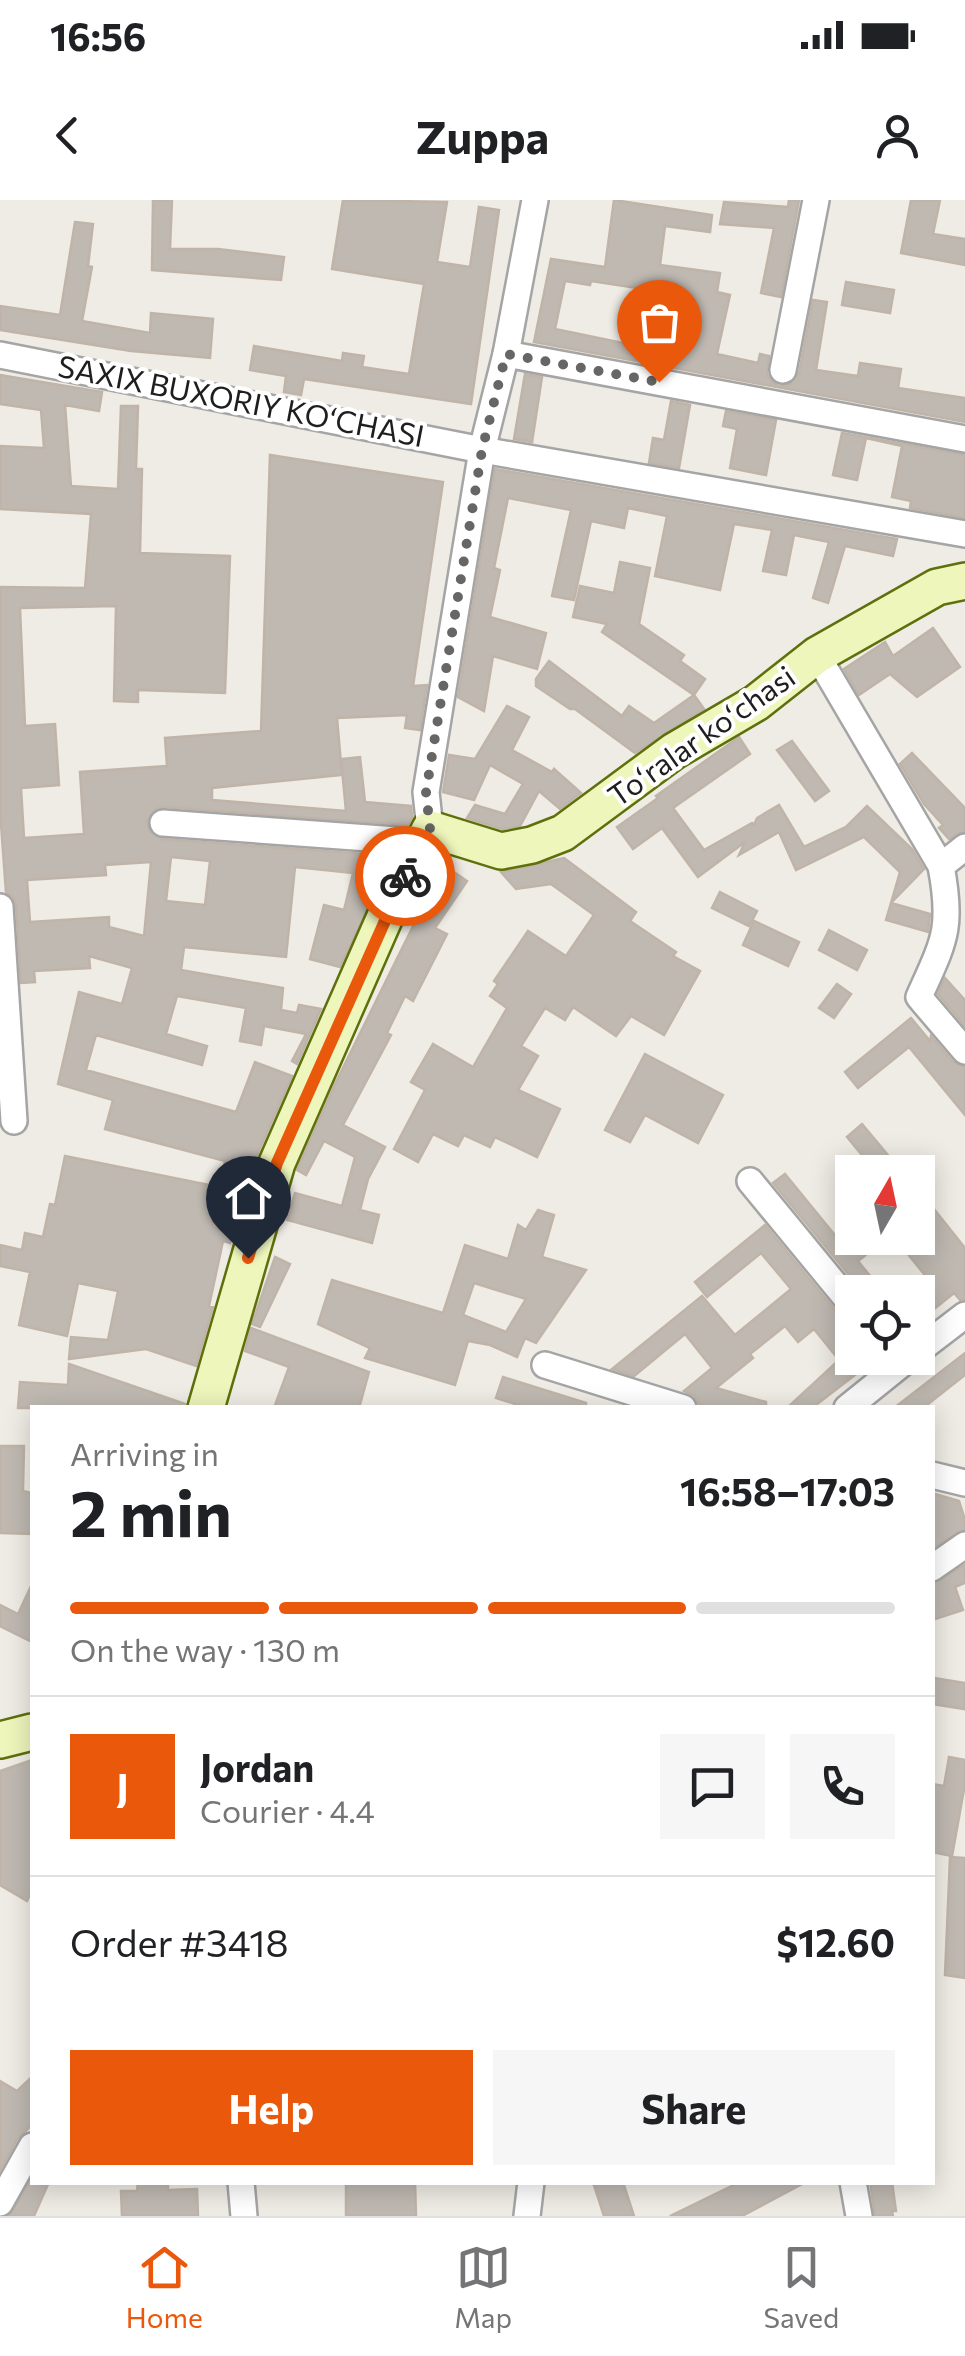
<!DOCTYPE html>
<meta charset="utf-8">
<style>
body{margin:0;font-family:Commissioner,sans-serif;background:#f6f6f6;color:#202124;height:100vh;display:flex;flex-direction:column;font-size:38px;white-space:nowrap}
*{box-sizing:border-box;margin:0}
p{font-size:32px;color:#757577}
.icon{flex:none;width:55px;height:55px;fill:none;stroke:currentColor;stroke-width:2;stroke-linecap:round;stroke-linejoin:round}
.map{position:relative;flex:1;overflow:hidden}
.panel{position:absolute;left:30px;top:1205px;width:905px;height:780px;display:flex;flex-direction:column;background:#fff;border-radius:0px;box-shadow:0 5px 25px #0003}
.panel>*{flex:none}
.needle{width:65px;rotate:9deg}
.fabs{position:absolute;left:835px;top:955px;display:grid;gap:20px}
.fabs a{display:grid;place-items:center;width:100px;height:100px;border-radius:0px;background:#fff;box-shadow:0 5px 25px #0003;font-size:50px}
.pin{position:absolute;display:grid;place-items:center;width:85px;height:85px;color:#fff;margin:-102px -42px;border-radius:50% 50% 50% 0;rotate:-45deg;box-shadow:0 0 10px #0007}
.pin .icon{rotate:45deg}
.courier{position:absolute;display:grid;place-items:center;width:100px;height:100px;margin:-50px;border:8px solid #ea580c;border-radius:50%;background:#fff;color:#222;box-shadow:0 2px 12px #0007}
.headline em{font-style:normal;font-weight:700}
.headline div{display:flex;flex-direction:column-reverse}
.headline{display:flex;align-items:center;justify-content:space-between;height:170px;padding:0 40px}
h1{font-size:65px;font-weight:700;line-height:75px}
.bar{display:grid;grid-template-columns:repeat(4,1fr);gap:15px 10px;align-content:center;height:120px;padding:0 40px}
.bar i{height:12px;border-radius:8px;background:#e0e0e0}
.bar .current{background:#ea580c}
.bar p{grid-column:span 4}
.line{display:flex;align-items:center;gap:25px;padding:0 40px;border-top:2px solid #e0e0e0}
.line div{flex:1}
.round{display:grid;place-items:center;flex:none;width:105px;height:105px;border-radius:0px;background:#f6f6f6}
.button{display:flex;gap:20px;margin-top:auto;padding:20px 40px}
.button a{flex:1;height:115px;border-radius:0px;background:#ea580c;color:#fff;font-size:40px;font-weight:700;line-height:115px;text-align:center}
.button a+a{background:#f6f6f6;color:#202124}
.status{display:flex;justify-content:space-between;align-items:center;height:70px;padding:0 50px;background:#fff;direction:ltr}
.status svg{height:28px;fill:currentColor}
header{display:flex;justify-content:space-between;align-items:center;height:130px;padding:0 40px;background:#fff;font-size:45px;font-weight:700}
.tabs{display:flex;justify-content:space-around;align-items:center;height:140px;border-top:2px solid #e0e0e0;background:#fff;font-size:28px;color:#757577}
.tabs a{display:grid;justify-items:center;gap:5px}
.tabs .current{color:#ea580c}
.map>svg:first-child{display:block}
.building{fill:#bfb9b2;stroke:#c0b4a8;stroke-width:2.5;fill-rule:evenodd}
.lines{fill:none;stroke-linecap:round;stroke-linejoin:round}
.street-casing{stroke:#a5a5a5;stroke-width:30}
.secondary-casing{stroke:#5d700b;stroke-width:40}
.street{stroke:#fff;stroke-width:25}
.secondary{stroke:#eef6bc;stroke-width:35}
.done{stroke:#676664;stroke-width:10;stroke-dasharray:0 18}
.route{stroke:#ea580c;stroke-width:12}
.labels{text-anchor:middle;stroke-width:8;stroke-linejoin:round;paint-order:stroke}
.street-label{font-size:30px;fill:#1e1e1e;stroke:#fff}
</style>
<div class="status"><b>16:56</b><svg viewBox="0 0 49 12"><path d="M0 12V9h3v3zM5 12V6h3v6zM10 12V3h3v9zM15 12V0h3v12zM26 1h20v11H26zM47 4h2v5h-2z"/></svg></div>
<header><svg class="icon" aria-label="back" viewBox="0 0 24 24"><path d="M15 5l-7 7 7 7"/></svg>Zuppa<svg class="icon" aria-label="person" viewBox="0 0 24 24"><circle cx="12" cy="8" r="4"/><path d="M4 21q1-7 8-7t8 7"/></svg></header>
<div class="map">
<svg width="965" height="2016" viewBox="0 0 965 2016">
<rect width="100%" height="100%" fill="#efece5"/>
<g class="building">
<polygon points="153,0 172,0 170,49 218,49 284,57 281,80 152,70"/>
<polygon points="343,0 447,2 437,62 470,67 479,7 499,10 471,204 304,179 301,195 284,192 286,176 250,170 254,146 342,161 343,153 364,156 362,167 409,174 424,84 332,69"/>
<path d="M614 0 712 15 710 32 665 26 660 65 720 73 717 92 730 95 717 154 758 163 760 154 769 156 767 174 772 182 779 186 789 185 799 173 813 100 827 102 816 170 858 176 860 163 901 169 898 188 965 198V222L534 142 551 59 605 67ZM565 81 590 85 591 81 683 95 673 140 654 135 652 149 555 129Z"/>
<polygon points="789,0 799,0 781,97 761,93 774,28 720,24 724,2 788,7"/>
<polygon points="911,0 940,0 933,34 965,39 965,65 901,53"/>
<polygon points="75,22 93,24 88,66 92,67 82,121 150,133 151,113 213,119 210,158 131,151 0,130 0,106 60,115"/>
<polygon points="846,82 894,90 890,113 842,105"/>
<polygon points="525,174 542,177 532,242 514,239"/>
<path d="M0 175 102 192 99 211 65 205 71 286 118 289 121 206H138L136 269H142L140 353 230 356 225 493 138 490V502L114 501 116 406 20 408 25 526 55 524 59 585 21 588 24 638 84 634 80 572 167 566 165 538 261 531 270 255 443 282 413 486 427 485 420 530 405 528 407 515 337 518 342 575 212 588V600L346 611 341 559 360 557 365 602 411 606 412 618 408 625 164 607 155 609 147 621 149 631 162 639 392 656 340 767 310 759 324 705 344 710 353 673 295 667 286 757 184 747 181 770 283 788 281 810 297 813 299 805 321 809 297 864 292 861 306 834 264 826 261 845 240 841 246 808 177 796 166 834 207 846 202 865 96 835 86 870 236 912 255 862 292 876 257 955 230 1043 223 1041 209 1106 213 1107 196 1166 146 1149 69 1159 71 1137 108 1140 118 1091 78 1083 67 1136 19 1125 30 1072 0 1066V1045L22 1050 25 1033 43 1037 50 1004 55 1005 65 956 219 987 225 961 105 929 113 900 58 884 79 792 122 804 132 768 89 756 90 768 34 771 35 782 21 783 16 706 13 697 6 692 0 610V387L85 388 91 314 0 309V246L44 248 41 210 0 204ZM171 657 210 661 205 705 166 701ZM151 662 144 736 109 727V717L30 722 27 680 106 675 105 665Z"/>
<polygon points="671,201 690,205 679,268 649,263 653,238 664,240"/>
<polygon points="726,211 776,220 766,275 730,268 737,229 723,226"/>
<polygon points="842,233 965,255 965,318 910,308 911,301 892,297 902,246 866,238 857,280 833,275"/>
<polygon points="495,269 897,339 893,356 845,346 828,403 813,398 829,342 794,335 786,375 763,371 772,330 734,324 720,390 655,376 667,316 628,308 624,328 591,321 574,400 552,396 571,310 508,298 494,368 500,370 490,417 546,433 537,469 493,456 484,511 458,497"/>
<polygon points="620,362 650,368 639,424 684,455 680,461 705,479 694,495 602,432 607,424 573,417 580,386 614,393"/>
<polygon points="933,428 960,467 917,497 890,474 859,495 844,469 885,442 893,456"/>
<polygon points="549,461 622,516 629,506 654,523 694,495 704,509 635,553 575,509 570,509 536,486 536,479"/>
<polygon points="507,506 529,517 512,550 552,572 554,569 581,593 560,609 539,591 520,626 502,629 467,618 475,605 505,614 523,584 490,565 474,600 443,592 449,555 475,559"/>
<polygon points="739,537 750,554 673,608 704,650 752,623 754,625 757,618 779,605 804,647 846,627 867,606 912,649 924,669 891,703 900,672 864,637 796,670 779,632 739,655 745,642 698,677 662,628 633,649 617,627 658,598 656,596"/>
<polygon points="792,541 829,591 815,601 777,550"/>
<polygon points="912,553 965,608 965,631 949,639 939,628 943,625 924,604 900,564"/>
<polygon points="564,658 636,712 630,721 676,752 673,756 700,771 664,835 631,816 616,836 573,807 565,820 545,808 521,846 538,856 518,890 560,909 537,957 495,937 490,947 464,935 458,946 433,934 418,962 394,949 425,890 411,882 433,844 473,867 507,808 490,796 498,784 494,781 528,731 566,756 594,715 551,684 516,689 501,672"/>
<polygon points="448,668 467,681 435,728 447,734 413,801 405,796 387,833 391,835 343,925 385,947 368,979 360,1010 379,1015 372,1043 287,1020 295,993 342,1006 355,957 324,941 306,975 297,970 335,884 429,694"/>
<polygon points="720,692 757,711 749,726 712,708"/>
<polygon points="891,703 930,714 928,732 886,720"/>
<polygon points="754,721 799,742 788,766 743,745"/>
<polygon points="829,730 867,750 857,770 819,750"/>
<polygon points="945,778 965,800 965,826 938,794"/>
<polygon points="837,784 851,794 834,818 819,808"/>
<polygon points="911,818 930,841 931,836 953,862 965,867 965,915 909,847 858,888 845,872"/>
<polygon points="645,854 723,895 698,943 645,915 630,942 605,930"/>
<polygon points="862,924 902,972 876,972 847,937"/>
<polygon points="785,974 843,1045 852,1038 887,1038 858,1061 883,1092 863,1092 773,983"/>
<polygon points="918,989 965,1048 965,1099 960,1100 954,1093 918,1122 918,1087 928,1079 895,1038 918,1038"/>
<path d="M538 1010 554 1015 542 1057 586 1070 536 1143 525 1138 517 1157 490 1145 468 1141 455 1185 365 1158 370 1148 318 1124 332 1080 443 1113 465 1045 508 1059 518 1025 526 1030ZM474 1083 526 1099 506 1132 463 1115Z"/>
<polygon points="765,1025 839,1115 852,1121 852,1158 877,1158 812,1208 787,1208 839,1160 814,1129 798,1142 785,1126 750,1154 753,1158 716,1188 766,1202 766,1208 709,1208 699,1204 694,1196 684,1191 712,1168 685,1134 634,1176 612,1169 702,1096 735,1135 791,1089 761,1053 707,1097 695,1082"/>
<polygon points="275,1057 290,1064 260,1127 252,1124"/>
<polygon points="251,1128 369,1172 359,1208 274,1208 289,1167 245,1151"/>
<polygon points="965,1153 965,1175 923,1208 894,1208"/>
<polygon points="69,1164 185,1204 185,1208 18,1208 20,1182 68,1185"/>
<polygon points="503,1177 586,1203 586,1208 528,1208 496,1198"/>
<polygon points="0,1246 24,1246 23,1291 32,1293 32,1334 0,1333"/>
<polygon points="932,1293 959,1301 965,1320 965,1329 932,1348"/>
<polygon points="965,1365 965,1383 955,1387 963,1410 932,1420 932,1384"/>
<polygon points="32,1384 32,1442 0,1426 0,1405 18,1414"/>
<polygon points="934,1478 965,1483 964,1509 932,1504"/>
<polygon points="949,1557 965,1560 965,1584 952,1656 932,1652 932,1584 944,1586"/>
<polygon points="32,1560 32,1690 27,1701 0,1685 0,1571"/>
<polygon points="950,1657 965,1658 965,1778 945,1775"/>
<polygon points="32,1877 32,1925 18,1938 0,1970 0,1881 17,1891"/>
<polygon points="30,1982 49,1982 34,2016 9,2016"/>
<polygon points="138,1982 168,1982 168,1990 197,1989 198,2016 122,2016 121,1991 137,1991"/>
<polygon points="346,1982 415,1982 416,2016 346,2016"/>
<polygon points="593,1982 623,1982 634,2016 604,2016"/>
<polygon points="740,1982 806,1982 742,2016 670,2016"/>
<polygon points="870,1982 892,1982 896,2011 892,2011 893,2016 875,2016"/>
</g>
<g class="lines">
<defs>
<g id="street">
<polyline points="506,154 965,239"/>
<polyline points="0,155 482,250 965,334"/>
<polyline points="783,170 816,0"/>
<path d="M817 455 941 666C953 729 944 741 919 797L965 851"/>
<polyline points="163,623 423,642"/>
<polyline points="430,629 426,592 482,250 506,154 535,0"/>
<polyline points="941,666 965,647"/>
<polyline points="0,707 14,921"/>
<polyline points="750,981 852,1105"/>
<polyline points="918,1151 965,1115"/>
<polyline points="545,1165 683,1208"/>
<polyline points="847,1208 909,1158"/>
<polyline points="932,1275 965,1283"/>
<polyline points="932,1368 965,1345"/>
<polyline points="241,1982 244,2016"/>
<polyline points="853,1982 859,2016"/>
<polyline points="0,2003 32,1946"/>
<polyline points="527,2016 531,1982"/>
</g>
<g id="secondary">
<polyline points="206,1208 277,963 392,701 430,629 501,651 532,645 563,633 674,551 756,503 817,455 937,387 965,381"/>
<polyline points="0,1540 32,1532"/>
</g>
</defs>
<use href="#street" class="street-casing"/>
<use href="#secondary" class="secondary-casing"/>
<use href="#street" class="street"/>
<use href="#secondary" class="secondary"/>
</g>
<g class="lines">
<polyline class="done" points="405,676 430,629 426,592 482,250 506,154 659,182"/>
<polyline class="route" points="248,1058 277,963 405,676"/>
</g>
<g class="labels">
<g class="street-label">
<text transform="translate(241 202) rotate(11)" y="10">SAXIX BUXORIY KO‘CHASI</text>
<text transform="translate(702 537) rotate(-35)" y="10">Toʻralar koʻchasi</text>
</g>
</g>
</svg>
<div class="fabs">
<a><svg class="needle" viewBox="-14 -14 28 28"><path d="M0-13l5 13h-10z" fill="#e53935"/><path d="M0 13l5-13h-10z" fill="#757577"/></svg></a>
<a><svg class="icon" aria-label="locate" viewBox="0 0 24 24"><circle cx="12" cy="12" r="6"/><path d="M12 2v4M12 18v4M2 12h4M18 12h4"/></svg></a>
</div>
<div class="pin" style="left:659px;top:182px;background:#ea580c"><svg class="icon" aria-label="bag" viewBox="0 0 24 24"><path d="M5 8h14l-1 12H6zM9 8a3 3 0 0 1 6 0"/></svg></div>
<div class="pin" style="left:248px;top:1058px;background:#1f2937"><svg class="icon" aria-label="home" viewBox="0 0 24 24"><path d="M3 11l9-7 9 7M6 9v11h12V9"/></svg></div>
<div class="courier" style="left:405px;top:676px"><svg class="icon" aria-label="bike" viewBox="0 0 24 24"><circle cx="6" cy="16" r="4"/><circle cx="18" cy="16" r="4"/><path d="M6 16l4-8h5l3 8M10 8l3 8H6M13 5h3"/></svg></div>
<section class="panel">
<div class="headline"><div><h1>2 min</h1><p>Arriving in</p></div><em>16:58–17:03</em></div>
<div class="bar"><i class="current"></i><i class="current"></i><i class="current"></i><i></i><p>On the way · 130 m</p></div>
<div class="line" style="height:180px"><b class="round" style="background:#ea580c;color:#fff">J</b><div><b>Jordan</b><p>Courier · 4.4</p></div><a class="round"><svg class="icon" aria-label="chat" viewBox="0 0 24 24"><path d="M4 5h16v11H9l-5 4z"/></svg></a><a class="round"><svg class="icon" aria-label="phone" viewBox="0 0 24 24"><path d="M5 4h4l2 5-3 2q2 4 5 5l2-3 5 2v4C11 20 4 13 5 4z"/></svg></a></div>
<div class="line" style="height:130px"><div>Order #3418</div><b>$12.60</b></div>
<div class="button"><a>Help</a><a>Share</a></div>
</section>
</div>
<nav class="tabs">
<a class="current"><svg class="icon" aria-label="home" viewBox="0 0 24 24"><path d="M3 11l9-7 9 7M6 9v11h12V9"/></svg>Home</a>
<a><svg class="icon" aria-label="map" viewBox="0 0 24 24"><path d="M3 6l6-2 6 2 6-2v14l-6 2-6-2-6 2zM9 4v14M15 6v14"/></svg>Map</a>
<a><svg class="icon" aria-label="saved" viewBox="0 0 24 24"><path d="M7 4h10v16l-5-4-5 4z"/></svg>Saved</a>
</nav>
